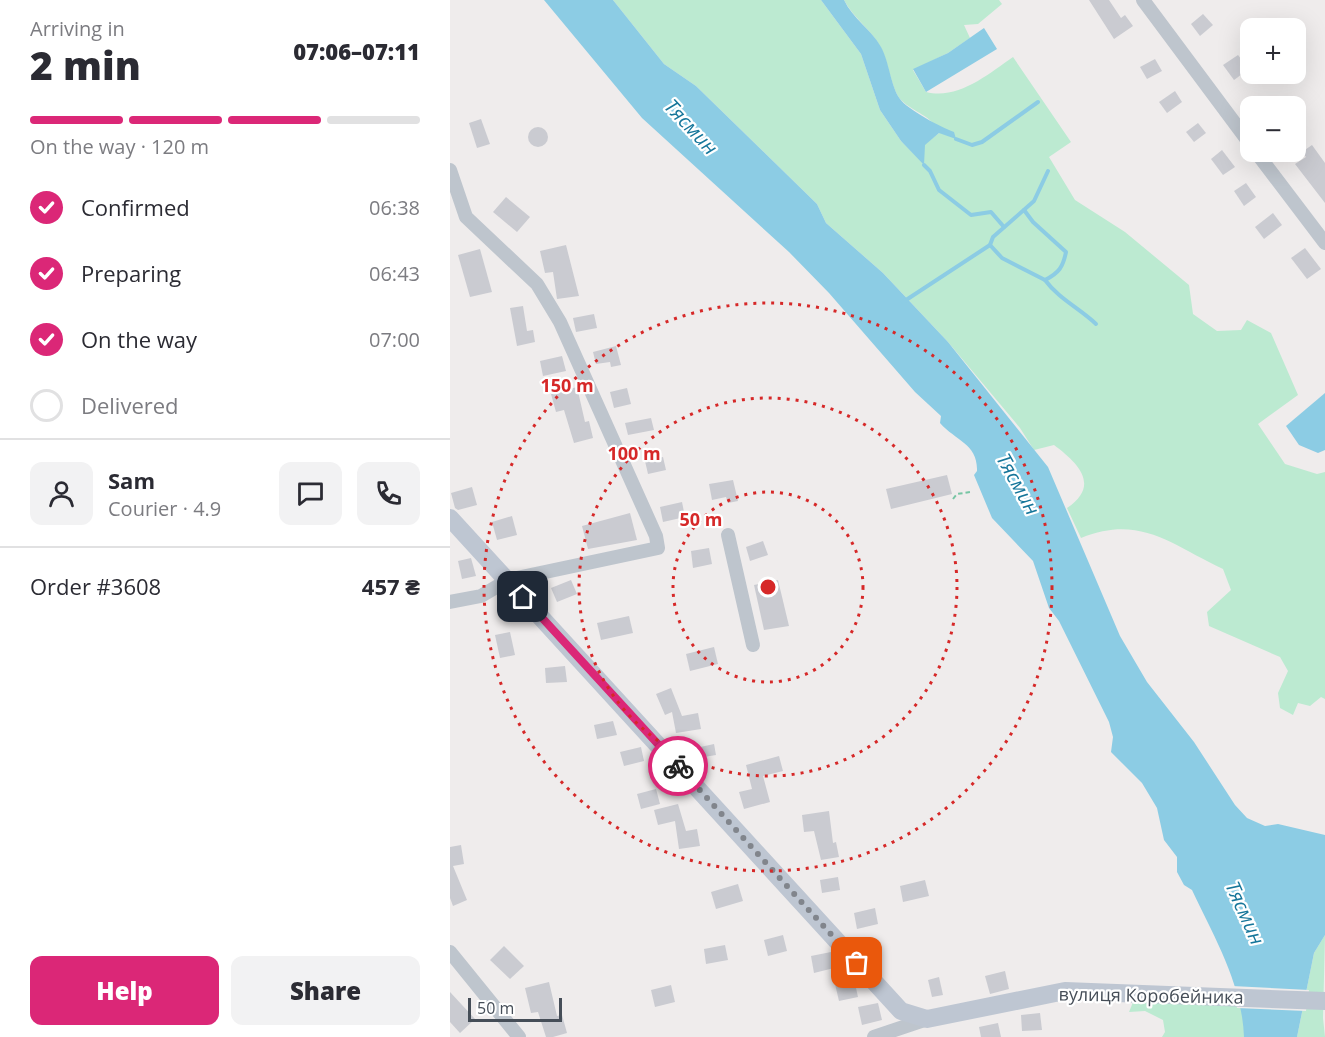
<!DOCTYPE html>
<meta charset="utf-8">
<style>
body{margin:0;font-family:"Open Sans",sans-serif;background:#f2f2f3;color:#2b2b33;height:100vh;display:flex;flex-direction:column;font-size:22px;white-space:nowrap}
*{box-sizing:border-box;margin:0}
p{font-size:20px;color:#7c7c81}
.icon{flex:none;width:33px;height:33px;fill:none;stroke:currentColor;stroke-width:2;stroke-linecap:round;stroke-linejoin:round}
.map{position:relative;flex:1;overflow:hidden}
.side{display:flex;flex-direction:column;background:#fff;width:450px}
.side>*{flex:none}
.controls{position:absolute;left:790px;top:18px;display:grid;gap:12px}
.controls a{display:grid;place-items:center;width:66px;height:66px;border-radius:12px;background:#fff;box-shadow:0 6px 24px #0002;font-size:30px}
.scale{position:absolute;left:18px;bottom:15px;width:94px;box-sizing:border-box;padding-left:6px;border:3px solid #464e58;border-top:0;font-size:16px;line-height:21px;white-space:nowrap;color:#464e58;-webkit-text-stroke:4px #fff;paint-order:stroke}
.pin{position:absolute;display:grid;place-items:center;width:51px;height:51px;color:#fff;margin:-26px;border-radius:12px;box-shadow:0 3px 9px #0006}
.courier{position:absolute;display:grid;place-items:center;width:60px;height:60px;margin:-30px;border:4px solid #db2777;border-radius:50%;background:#fff;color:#222;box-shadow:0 2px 8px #0007}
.head em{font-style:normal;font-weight:800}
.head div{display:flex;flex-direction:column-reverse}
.head{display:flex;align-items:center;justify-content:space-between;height:102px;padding:0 30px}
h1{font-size:39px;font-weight:800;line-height:45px}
.bar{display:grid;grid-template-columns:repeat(4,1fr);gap:9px 6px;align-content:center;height:72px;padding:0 30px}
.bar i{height:8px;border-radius:4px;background:#e1e1e2}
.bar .selected{background:#db2777}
.bar p{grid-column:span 4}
.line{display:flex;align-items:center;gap:15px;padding:0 30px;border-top:2px solid #e1e1e2}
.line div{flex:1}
.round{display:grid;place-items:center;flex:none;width:63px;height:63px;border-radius:12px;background:#f2f2f3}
ol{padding:0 30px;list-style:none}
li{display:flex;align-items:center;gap:18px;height:66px}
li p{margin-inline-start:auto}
li .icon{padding:6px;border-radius:50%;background:#db2777;color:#fff;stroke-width:4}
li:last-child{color:#7c7c81}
li i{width:33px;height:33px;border:3px solid #e1e1e2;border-radius:50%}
.button{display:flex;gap:12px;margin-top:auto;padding:12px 30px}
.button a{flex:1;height:69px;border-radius:12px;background:#db2777;color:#fff;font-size:24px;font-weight:800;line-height:69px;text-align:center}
.button a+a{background:#f2f2f3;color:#2b2b33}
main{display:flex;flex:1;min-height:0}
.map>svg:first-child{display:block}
.green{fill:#bcead1}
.water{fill:#8ccce4}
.pier{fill:#efecec}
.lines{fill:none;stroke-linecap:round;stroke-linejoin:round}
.stream{stroke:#8ccce4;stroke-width:4}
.building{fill:#cacbd1}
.path{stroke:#77c5a4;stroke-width:2;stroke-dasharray:4.5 3;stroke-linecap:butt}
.street{stroke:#bec5cd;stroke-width:14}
.secondary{stroke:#bec6d2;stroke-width:18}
.done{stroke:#81858c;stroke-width:6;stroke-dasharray:0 10.8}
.route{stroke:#db2777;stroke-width:8}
.ring{fill:none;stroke:#d62828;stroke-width:3;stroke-dasharray:3 6}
.labels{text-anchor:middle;stroke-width:4.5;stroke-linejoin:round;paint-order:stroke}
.street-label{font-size:18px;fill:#464e58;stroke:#fff}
.water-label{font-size:20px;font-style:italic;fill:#16769a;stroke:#fff}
.centre{fill:#d62828;stroke:#fff;stroke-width:3}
.ring-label{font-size:18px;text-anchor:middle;font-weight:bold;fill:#d62828;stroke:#fff;stroke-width:4.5;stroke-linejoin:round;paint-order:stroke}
</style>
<main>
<section class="side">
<div class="head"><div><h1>2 min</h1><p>Arriving in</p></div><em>07:06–07:11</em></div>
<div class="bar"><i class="selected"></i><i class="selected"></i><i class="selected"></i><i></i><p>On the way · 120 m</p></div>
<ol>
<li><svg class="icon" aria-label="check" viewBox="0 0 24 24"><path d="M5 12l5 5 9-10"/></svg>Confirmed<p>06:38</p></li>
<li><svg class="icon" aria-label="check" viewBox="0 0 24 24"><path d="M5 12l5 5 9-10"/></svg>Preparing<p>06:43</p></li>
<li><svg class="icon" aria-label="check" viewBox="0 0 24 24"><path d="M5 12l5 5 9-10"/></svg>On the way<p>07:00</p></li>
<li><i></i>Delivered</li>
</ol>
<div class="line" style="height:108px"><a class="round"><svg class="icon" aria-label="person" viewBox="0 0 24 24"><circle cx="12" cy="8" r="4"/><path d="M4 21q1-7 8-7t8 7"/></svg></a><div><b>Sam</b><p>Courier · 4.9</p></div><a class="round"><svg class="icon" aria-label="chat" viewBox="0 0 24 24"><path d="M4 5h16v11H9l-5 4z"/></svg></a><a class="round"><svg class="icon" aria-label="phone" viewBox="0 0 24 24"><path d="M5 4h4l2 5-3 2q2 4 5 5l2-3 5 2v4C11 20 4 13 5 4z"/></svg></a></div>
<div class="line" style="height:78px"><div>Order #3608</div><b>457 ₴</b></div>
<div class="button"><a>Help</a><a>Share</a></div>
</section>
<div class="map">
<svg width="875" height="1037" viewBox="0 0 875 1037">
<rect width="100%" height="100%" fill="#efecec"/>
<g class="green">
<path d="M163 0H371L411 54 430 110 451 141 474 164V145L489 133C482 115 464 113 451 100 442 91 438 61 431 48 422 30 404 19 394 0H549L552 4 528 24 514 25 520 38 498 53 463 70 476 92C508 100 537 75 563 57L621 142 599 157 625 200 675 232 739 285 743 314 767 331 791 330 797 320 821 333 848 395 808 424 835 464 867 474 875 472V699L871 697 860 706 848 703 843 715 830 708 828 693 838 671 830 657 759 626 757 612 781 590 773 569C721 545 691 514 631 538L617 508C651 485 628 463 604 445L584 450 570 428 498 342 433 273 376 223 367 204 246 86 214 64Z"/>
<polygon points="875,935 873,1018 875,1037 847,1037 864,953"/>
<polygon points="686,995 788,997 794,1021 794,1037 712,1037 715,1032 713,1020 695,1011 679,1012"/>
</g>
<g class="water">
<path d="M94 0H163L214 64 246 86 367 204 376 223 433 273 498 342 598 467 670 636 697 682 744 742 785 805 797 818 815 826 828 824 875 835V935L864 953 847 1037H794C792 983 764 937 742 890L734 885 727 872V857L714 840 707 808 692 783 661 752 663 737 659 722 609 621 599 608 583 561 542 518 524 475 527 471C528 444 506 441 490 423L491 416 465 392 379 293 339 252 192 118Z"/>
<path d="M371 0H394C403 19 421 29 431 47 439 61 441 87 450 99 457 109 492 128 504 132L506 139 489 133 475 145 474 165 451 141 430 110 411 54Z"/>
<polygon points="534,28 547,49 476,92 463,69 498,53"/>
<polygon points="875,393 875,450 868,453 849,445 836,426"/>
</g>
<polygon class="pier" points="782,986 859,990 856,1011 787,1008"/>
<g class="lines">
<g class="stream">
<polyline points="506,139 522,145 532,142 588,102"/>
<polyline points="474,165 480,171 489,190 521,215 541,212 554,227"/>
<path d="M540 245 552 258 595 280C609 273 613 267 616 252L583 222 574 210"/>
<path d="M595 280C609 299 629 308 646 324"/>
<polyline points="453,302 540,245 543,237 584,201 598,171"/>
</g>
</g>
<g class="building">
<polygon points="639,0 659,0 671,18 675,15 683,26 664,39"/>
<polygon points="753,14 763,25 750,36 741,24"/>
<polygon points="788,55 799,69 784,80 773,65"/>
<polygon points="705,59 712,71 697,79 690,67"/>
<polygon points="725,91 732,102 717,113 709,102"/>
<polygon points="31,119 40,144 27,148 19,123"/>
<polygon points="748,123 756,133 744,142 736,132"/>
<circle cx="88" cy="137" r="10"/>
<polygon points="862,145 875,163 875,203 845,164 856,157 852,152"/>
<polygon points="772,150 785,167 773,175 761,159"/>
<polygon points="796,183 806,197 794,206 784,191"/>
<polygon points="56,197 80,217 67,232 43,212"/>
<polygon points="823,213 832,225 814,239 805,227"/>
<polygon points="116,245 129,296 107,299 103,272 95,273 90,251"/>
<polygon points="855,248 871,269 857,279 841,258"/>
<polygon points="30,249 42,292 20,297 8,255"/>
<polygon points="73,306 77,331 83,330 85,342 67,346 60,308"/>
<polygon points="144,314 147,328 126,332 123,318"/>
<polygon points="166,346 171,365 161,367 160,362 146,364 143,352"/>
<polygon points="112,356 116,371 93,376 90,361"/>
<polygon points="127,387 135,422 139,421 143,438 124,443 114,410 106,412 101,394"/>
<polygon points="177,388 181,404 164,408 160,392"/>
<polygon points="201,418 204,430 178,435 175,423"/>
<polygon points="213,457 216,470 198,474 195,461"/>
<polygon points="497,475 502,494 441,509 436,489"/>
<polygon points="283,480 288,501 278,503 276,497 262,500 259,484"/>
<polygon points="22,487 27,505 8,510 5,508 1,493"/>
<polygon points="232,502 235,517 213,522 210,507"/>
<polygon points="180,513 187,540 138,549 132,526"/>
<polygon points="62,516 67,535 47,540 42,522"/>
<polygon points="313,541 318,555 300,561 296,547"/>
<polygon points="259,548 262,564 243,568 241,551"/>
<polygon points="21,558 26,576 12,579 8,561"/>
<polygon points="121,580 127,594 107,602 101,588"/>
<polygon points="328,580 339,626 314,630 304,585"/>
<polygon points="179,616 183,633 151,640 147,623"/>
<polygon points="60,632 65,655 50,658 45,635"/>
<polygon points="264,647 268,664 240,671 236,654"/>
<polygon points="115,666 117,682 96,683 95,668"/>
<polygon points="221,688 232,716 248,713 251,729 226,733 222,712 215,715 206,694"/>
<polygon points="163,721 167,735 147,739 144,725"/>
<polygon points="264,744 266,755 248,758 246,748"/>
<polygon points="191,747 194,761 174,766 170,752"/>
<polygon points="329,756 333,771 313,776 320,802 294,809 289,792 302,789 296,765"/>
<polygon points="206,789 210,804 191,809 187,794"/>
<polygon points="228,804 236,831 247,829 250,846 229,849 225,821 208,825 204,810"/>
<polygon points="379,811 383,843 386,842 389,857 371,860 364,831 354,832 352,815"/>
<polygon points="11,845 14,864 3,866 17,900 3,906 0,898 0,847"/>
<polygon points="388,877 390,890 372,893 370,880"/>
<polygon points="475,880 479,896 453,902 450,886"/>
<polygon points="288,884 293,901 266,909 261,892"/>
<polygon points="425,908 428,924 407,929 404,913"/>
<polygon points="333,935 337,951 318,956 314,940"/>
<polygon points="275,945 278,960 256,964 254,949"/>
<polygon points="54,946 74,966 60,979 40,960"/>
<polygon points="381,952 384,968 364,973 361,956"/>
<polygon points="555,971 559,989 540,994 535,976"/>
<polygon points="489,977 493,995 482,997 478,980"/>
<polygon points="404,979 408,997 389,1001 385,984"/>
<polygon points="99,982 107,1016 112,1015 117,1033 103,1037 96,1037 88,1012 81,1013 75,988"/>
<polygon points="221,985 225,1002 205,1007 201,990"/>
<polygon points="0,992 25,1019 10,1033 0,1022"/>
<polygon points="428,1003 432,1020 412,1025 408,1007"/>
<polygon points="590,1013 592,1030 572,1031 571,1015"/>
<polygon points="548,1023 551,1037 531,1037 529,1027"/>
</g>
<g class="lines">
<polyline class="path" points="503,499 507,494 520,492"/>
<g class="street">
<polyline points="693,0 801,145"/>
<polyline points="806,152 875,243"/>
<polyline points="0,170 16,217 87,284 110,322 206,536 208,548 58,580 31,596 0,602"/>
<polyline points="278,535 303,645"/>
<polyline points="0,952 69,1037"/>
<polyline points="424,1037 477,1019"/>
</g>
<polyline class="secondary" points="0,518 451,1011 477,1019 615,991 875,1001"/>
</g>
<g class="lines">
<polyline class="done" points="228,766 407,963"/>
<polyline class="route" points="73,597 228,766"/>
</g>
<g class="ring">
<circle cx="318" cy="587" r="95"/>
<circle cx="318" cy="587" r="189"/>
<circle cx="318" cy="587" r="284"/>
</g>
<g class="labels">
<g class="street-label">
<text transform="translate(701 996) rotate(1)" y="6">вулиця Коробейника</text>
</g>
<g class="water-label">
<text transform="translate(241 127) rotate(47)" y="7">Тясмин</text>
<text transform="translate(568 484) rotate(61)" y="7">Тясмин</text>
<text transform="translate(795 913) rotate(66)" y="7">Тясмин</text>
</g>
</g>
<circle cx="318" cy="587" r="9" class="centre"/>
<g class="ring-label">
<text x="117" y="392">150 m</text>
<text x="184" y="460">100 m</text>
<text x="251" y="526">50 m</text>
</g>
</svg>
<div class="controls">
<a>+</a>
<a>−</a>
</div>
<div class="scale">50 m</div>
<div class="pin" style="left:407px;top:963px;background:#ea580c"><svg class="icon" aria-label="bag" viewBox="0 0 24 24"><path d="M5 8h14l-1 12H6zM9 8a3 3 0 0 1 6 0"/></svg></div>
<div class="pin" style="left:73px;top:597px;background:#1f2937"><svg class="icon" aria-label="home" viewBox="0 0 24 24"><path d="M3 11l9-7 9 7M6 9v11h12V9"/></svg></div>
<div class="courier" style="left:228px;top:766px"><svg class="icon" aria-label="bike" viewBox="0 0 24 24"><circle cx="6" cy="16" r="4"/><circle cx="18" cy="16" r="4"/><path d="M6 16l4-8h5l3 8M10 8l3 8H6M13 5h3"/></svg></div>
</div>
</main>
